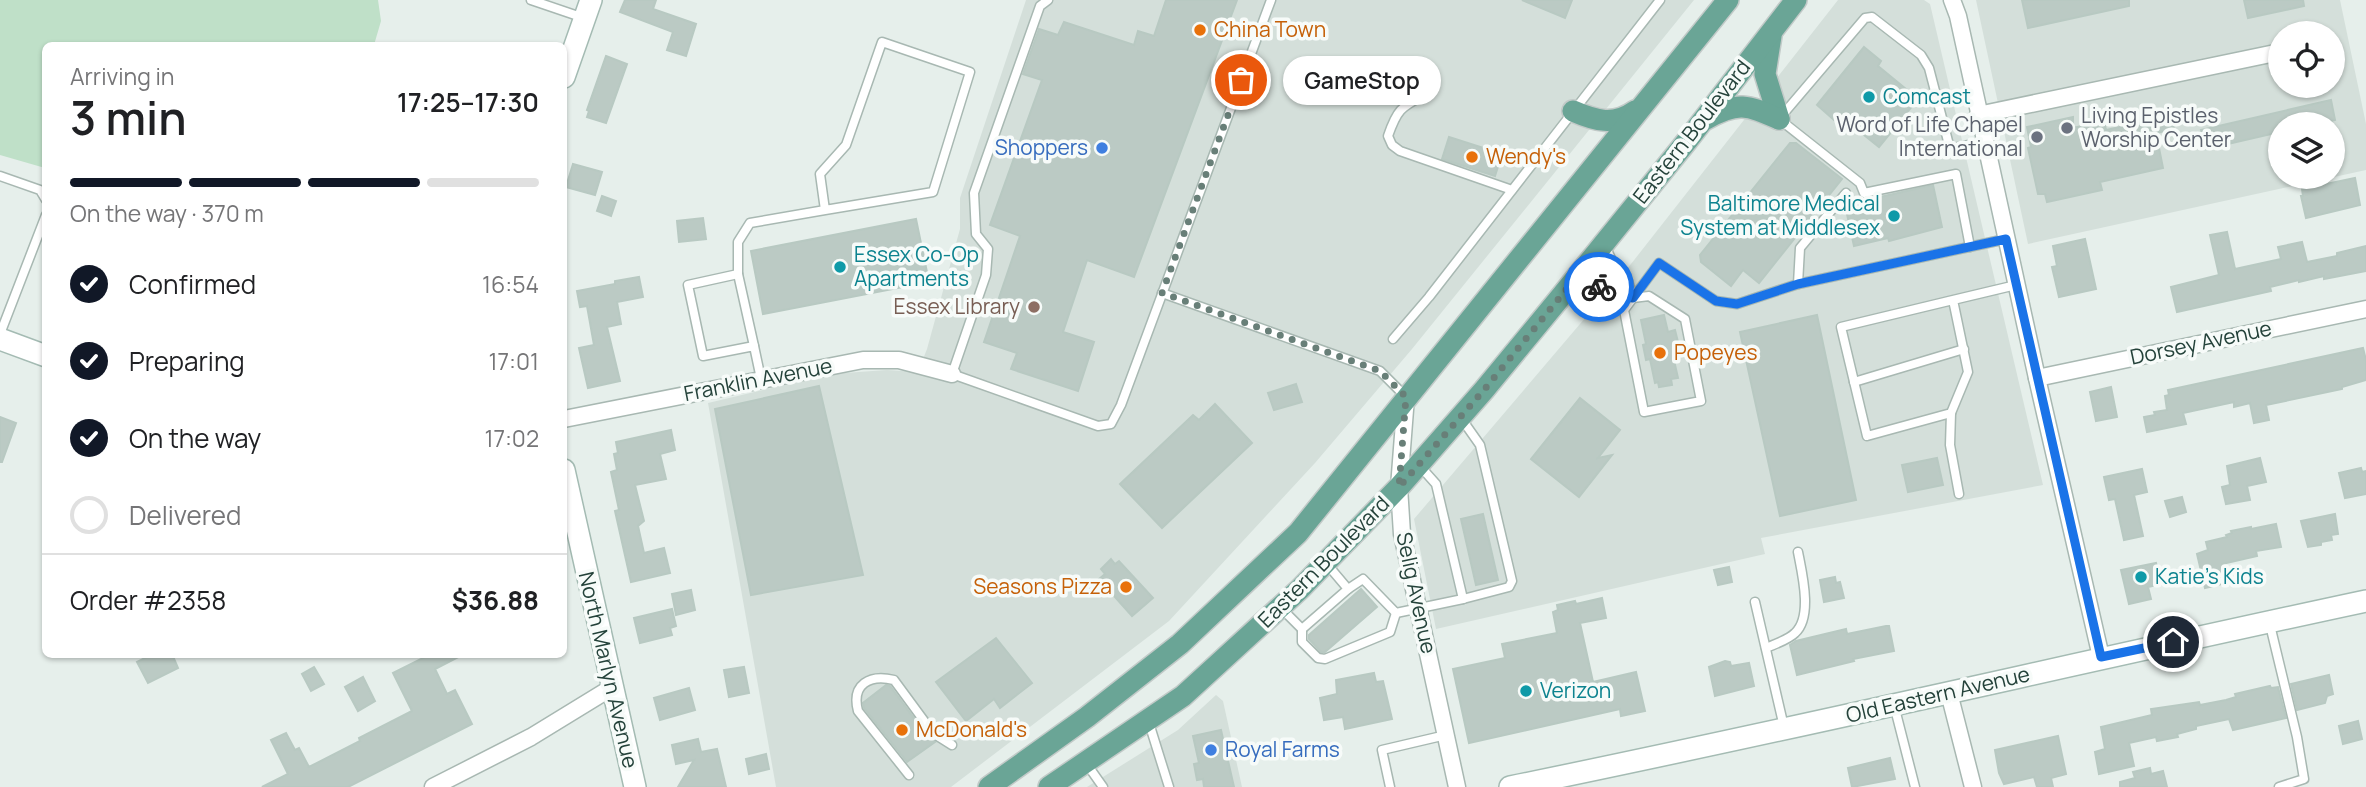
<!DOCTYPE html>
<meta charset="utf-8">
<style>
body{margin:0;font-family:Manrope,sans-serif;background:#f2f2f2;color:#202124;height:100vh;display:flex;flex-direction:column;font-size:26px;white-space:nowrap}
*{box-sizing:border-box;margin:0}
p{font-size:23px;color:#757577}
.icon{flex:none;width:38px;height:38px;fill:none;stroke:currentColor;stroke-width:2;stroke-linecap:round;stroke-linejoin:round}
.map{position:relative;flex:1;overflow:hidden}
.panel{position:absolute;left:42px;top:42px;width:525px;height:616px;display:flex;flex-direction:column;background:#fff;border-radius:10px;box-shadow:0 2px 5px #0004}
.panel>*{flex:none}
.controls{position:absolute;left:2268px;top:21px;display:grid;gap:14px}
.controls a{display:grid;place-items:center;width:77px;height:77px;border-radius:50%;background:#fff;box-shadow:0 2px 5px #0004;font-size:35px}
.pin{position:absolute;display:grid;place-items:center;width:60px;height:60px;color:#fff;margin:-30px;border:4px solid #fff;border-radius:50%;box-shadow:0 2px 7px #0007}
.courier{position:absolute;display:grid;place-items:center;width:70px;height:70px;margin:-35px;border:5px solid #1a73e8;border-radius:50%;background:#fff;color:#222;box-shadow:0 2px 9px #0007}
.bubble{position:absolute;height:49px;border-radius:24px;background:#fff;box-shadow:0 2px 5px #0004;font-size:23px;font-weight:600;line-height:49px;text-align:center}
.summary em{font-style:normal;font-weight:600}
.summary div{display:flex;flex-direction:column-reverse}
.summary{display:flex;align-items:center;justify-content:space-between;height:119px;padding:0 28px}
h1{font-size:46px;font-weight:600;line-height:52px}
.bar{display:grid;grid-template-columns:repeat(4,1fr);gap:10px 7px;align-content:center;height:84px;padding:0 28px}
.bar i{height:9px;border-radius:5px;background:#e0e0e0}
.bar .on{background:#111827}
.bar p{grid-column:span 4}
.line{display:flex;align-items:center;gap:18px;padding:0 28px;border-top:2px solid #e0e0e0}
.line div{flex:1}
ol{padding:0 28px;list-style:none}
li{display:flex;align-items:center;gap:21px;height:77px}
li p{margin-inline-start:auto}
li .icon{padding:7px;border-radius:50%;background:#111827;color:#fff;stroke-width:4}
li:last-child{color:#757577}
li i{width:38px;height:38px;border:4px solid #e0e0e0;border-radius:50%}
.map>svg:first-child{display:block}
.built{fill:#d4dfda;fill-rule:evenodd}
.green{fill:#bfe0c8}
.building{fill:#bbcac4;stroke:#b8c9c2;stroke-width:2}
.lines{fill:none;stroke-linecap:round;stroke-linejoin:round}
.lane-casing{stroke:#a8b8b2;stroke-width:11}
.street-casing{stroke:#a8b8b2;stroke-width:19}
.secondary-casing{stroke:#a4bbb3;stroke-width:24}
.primary-casing{stroke:#c2cac8;stroke-width:24}
.lane{stroke:#fff;stroke-width:8}
.street{stroke:#fff;stroke-width:16}
.secondary{stroke:#fff;stroke-width:21}
.primary{stroke:#6aa596;stroke-width:21}
.done{stroke:#687f78;stroke-width:7;stroke-dasharray:0 12.6}
.route{stroke:#1a73e8;stroke-width:9}
.food-dot{fill:#e8710a;stroke:#f7fbf9;stroke-width:2.5}
.culture-dot{fill:#0f9aa8;stroke:#f7fbf9;stroke-width:2.5}
.worship-dot{fill:#6b7280;stroke:#f7fbf9;stroke-width:2.5}
.shop-dot{fill:#3f7fe0;stroke:#f7fbf9;stroke-width:2.5}
.education-dot{fill:#8d6e63;stroke:#f7fbf9;stroke-width:2.5}
.labels{text-anchor:middle;stroke-width:7;stroke-linejoin:round;paint-order:stroke}
.food-label{font-size:21px;fill:#c56008;stroke:#f7fbf9;text-anchor:start}
.culture-label{font-size:21px;fill:#0d838f;stroke:#f7fbf9;text-anchor:start}
.worship-label{font-size:21px;fill:#5b616d;stroke:#f7fbf9;text-anchor:start}
.street-label{font-size:21px;fill:#24423a;stroke:#f7fbf9}
.shop-label{font-size:21px;fill:#366cbe;stroke:#f7fbf9;text-anchor:end}
.education-label{font-size:21px;fill:#785e54;stroke:#f7fbf9;text-anchor:end}
</style>
<div class="map">
<svg width="2366" height="787" viewBox="0 0 2366 787">
<rect width="100%" height="100%" fill="#e6efeb"/>
<g class="built">
<polygon points="1026,0 1694,0 1412,349 1315,463 1169,621 951,787 776,787 708,403 830,374 887,370 918,372 927,349 960,229 960,198"/>
<polygon points="1838,0 1924,0 1930,4 2043,485 1761,538 1765,554 1436,629 1414,519 1631,264"/>
<path d="M1976 0H2340L2366 124V170L2028 244ZM2280 33H2333V86H2280ZM2280 124H2333V177H2280Z"/>
<polygon points="1216,695 1223,701 1242,787 1087,787 1178,730"/>
</g>
<polygon class="green" points="0,0 378,0 381,21 374,45 46,46 45,168 0,155"/>
<g class="building">
<polygon points="625,0 656,0 653,9 696,24 686,56 667,50 673,32 620,12"/>
<polygon points="1166,0 1237,0 1134,277 1087,260 1063,332 1094,342 1078,391 1011,369 1017,353 984,342 1020,236 990,225 1042,80 1023,74 1039,29 1058,35 1064,22 1134,45 1138,31 1154,36"/>
<polygon points="1522,0 1572,0 1565,18"/>
<polygon points="2022,0 2129,0 2129,6 2028,28"/>
<polygon points="2244,0 2303,0 2304,6 2248,18"/>
<polygon points="1864,47 1881,61 1878,66 1918,99 1879,147 1838,114 1834,120 1817,105"/>
<polygon points="606,56 627,64 606,123 587,117 589,111 587,110"/>
<polygon points="2331,100 2335,120 2317,124 2280,124 2280,132 2206,149 2201,130"/>
<polygon points="2171,116 2174,129 2156,133 2163,168 2100,182 2102,190 2047,202 2045,194 2038,194 2028,148 2031,147 2027,127 2073,117 2073,128 2104,121 2106,130"/>
<polygon points="1449,137 1502,154 1495,176 1442,159"/>
<polygon points="1790,143 1796,143 1842,179 1759,283 1743,270 1731,286 1701,262 1700,255"/>
<polygon points="573,164 602,172 595,195 566,187"/>
<polygon points="2355,178 2360,205 2306,218 2301,196 2303,196 2302,189"/>
<polygon points="1933,185 1942,227 1889,241 1888,238 1854,246 1845,205"/>
<polygon points="602,196 616,201 611,216 597,211"/>
<polygon points="703,218 706,239 679,242 677,221"/>
<polygon points="916,219 929,282 763,314 751,251"/>
<polygon points="2227,232 2235,269 2281,259 2278,247 2302,242 2307,262 2337,256 2337,253 2366,246 2366,271 2324,279 2324,276 2299,282 2299,280 2270,287 2271,291 2177,312 2171,287 2219,275 2210,235"/>
<polygon points="2085,239 2096,289 2059,297 2052,267 2057,266 2053,246"/>
<polygon points="639,277 643,297 617,302 621,324 607,327 620,381 588,388 579,348 594,345 587,306 580,307 577,291 615,284 615,281"/>
<polygon points="1664,315 1668,332 1675,330 1680,350 1676,351 1677,355 1673,356 1678,378 1671,379 1672,385 1659,387 1658,382 1655,383 1650,359 1646,360 1643,345 1646,344 1641,320"/>
<polygon points="1817,315 1856,500 1780,516 1740,332"/>
<polygon points="2363,348 2366,360 2366,380 2342,387 2342,389 2266,405 2269,420 2254,423 2250,403 2234,407 2234,402 2183,413 2186,424 2147,432 2144,417 2155,415 2154,412 2167,410 2165,396 2169,395 2168,390"/>
<polygon points="1296,384 1302,402 1274,410 1268,393"/>
<polygon points="819,386 863,575 751,595 715,409"/>
<polygon points="2111,387 2117,417 2096,421 2090,392"/>
<polygon points="1580,398 1620,430 1598,458 1612,455 1579,497 1531,459"/>
<polygon points="1215,404 1252,443 1162,528 1120,484 1193,415 1199,420"/>
<polygon points="0,417 16,423 2,462 0,462"/>
<polygon points="671,430 675,450 660,454 666,479 635,485 644,521 638,526 644,553 664,548 670,573 631,582 615,511 619,510 611,472 617,470 614,454 618,453 616,442"/>
<polygon points="1937,458 1943,485 1908,492 1902,465"/>
<polygon points="2260,458 2266,482 2247,486 2250,500 2226,504 2222,487 2230,485 2227,466"/>
<polygon points="2361,468 2362,472 2366,471 2366,494 2345,498 2339,473"/>
<polygon points="2142,469 2147,492 2134,495 2143,536 2124,540 2115,499 2109,500 2104,477"/>
<polygon points="2182,497 2186,512 2170,517 2165,501"/>
<polygon points="1483,514 1498,580 1476,585 1461,519"/>
<polygon points="2335,514 2338,534 2331,535 2332,540 2321,542 2321,545 2308,547 2301,521"/>
<polygon points="2276,524 2281,547 2256,551 2257,556 2222,564 2226,583 2205,588 2197,554 2208,550 2206,542 2227,537 2226,535 2232,533 2231,531 2251,527 2251,529"/>
<polygon points="1111,559 1115,564 1119,561 1153,598 1132,616 1099,579 1105,574 1101,569"/>
<polygon points="2156,563 2161,584 2148,587 2151,599 2129,604 2121,570"/>
<polygon points="1729,567 1732,582 1718,585 1714,570"/>
<polygon points="1835,577 1836,583 1840,582 1844,598 1824,602 1820,580"/>
<polygon points="1361,589 1377,607 1325,652 1321,652 1309,639 1309,635"/>
<polygon points="691,590 695,610 676,615 672,594"/>
<polygon points="1602,598 1606,618 1580,623 1593,682 1636,672 1645,711 1621,716 1620,709 1469,743 1453,669 1505,658 1502,644 1557,633 1553,612 1558,610 1557,605 1575,601 1576,604"/>
<polygon points="672,609 676,626 670,628 672,635 640,643 634,618"/>
<polygon points="1886,626 1889,626 1894,651 1853,659 1854,661 1797,675 1790,645 1796,641 1846,629 1847,634"/>
<polygon points="996,638 1032,683 1000,708 994,699 966,721 936,682"/>
<polygon points="153,654 172,654 178,668 148,683 137,662"/>
<polygon points="431,654 464,654 435,669 447,694 455,690 472,724 348,787 262,787 288,774 271,740 286,733 295,750 299,748 309,767 360,741 359,738 412,711 393,673"/>
<polygon points="1725,661 1730,662 1731,666 1749,663 1754,686 1715,696 1709,667"/>
<polygon points="314,667 324,684 311,691 302,674"/>
<polygon points="744,667 749,693 729,697 724,670"/>
<polygon points="1374,673 1376,682 1383,681 1392,719 1345,729 1343,717 1324,720 1320,698 1337,694 1336,680"/>
<polygon points="2329,675 2333,694 2327,696 2325,703 2297,710 2291,684"/>
<polygon points="363,677 375,701 358,711 345,687"/>
<polygon points="886,685 890,686 928,737 935,742 907,762 864,708 863,703"/>
<polygon points="2270,686 2271,688 2278,687 2286,718 2233,730 2229,719 2196,726 2196,729 2177,734 2178,737 2157,741 2156,737 2129,743 2134,766 2099,774 2095,752 2105,749 2101,727 2152,715 2151,709 2199,702 2200,705 2226,700 2236,697 2235,694"/>
<polygon points="689,688 695,710 660,720 654,698"/>
<polygon points="2358,721 2362,739 2343,744 2339,726"/>
<polygon points="1221,730 1234,787 1204,787 1203,779 1197,780 1194,764 1199,763 1193,736"/>
<polygon points="2058,736 2066,774 2051,778 2053,787 2037,787 2034,777 2004,784 1999,773 1995,750"/>
<polygon points="698,739 701,752 717,749 726,787 678,787 694,760 676,764 672,745"/>
<polygon points="766,754 769,769 749,774 746,759"/>
<polygon points="1890,758 1895,779 1852,787 1848,768"/>
<polygon points="2150,768 2151,774 2163,771 2167,787 2120,787 2120,782 2135,778 2133,772"/>
</g>
<g class="lines">
<defs>
<g id="lane">
<polyline points="531,0 584,18"/>
<polyline points="1048,0 1040,6 974,193 976,234 988,249 986,275 952,374 1098,426 1111,424 1121,405 1271,0"/>
<path d="M1428 93C1402 107 1398 107 1388 136L1392 145 1400 151 1512 190"/>
<polyline points="0,176 40,190 46,200"/>
<polyline points="1846,193 1800,248 1798,284 2006,239"/>
<polyline points="1970,247 1956,174 1864,193 1860,183 1779,119 1865,18 1872,17 1921,55 1929,68 1949,145 1954,148 1984,142"/>
<polyline points="738,274 754,346"/>
<path d="M1578 280C1597 286 1613 296 1633 298L1628 281 1618 273 1605 246"/>
<polyline points="1162,293 1380,371 1406,397"/>
<polyline points="1633,298 1649,296 1685,319 1701,401 1644,412 1624,310 1659,263 1716,301 1737,304 1798,284"/>
<polyline points="1953,300 1841,327 1867,436 1951,413 1968,372 1953,300 2016,285"/>
<polyline points="0,334 46,215"/>
<polyline points="1393,339 1429,297 1660,0"/>
<polyline points="761,379 754,346 703,356 688,285 738,274 738,242 750,223 825,210 820,174 846,145 882,42 970,72 933,192 825,210"/>
<polyline points="1854,382 1964,349"/>
<polyline points="1951,413 1950,445 1959,494"/>
<polyline points="1419,465 1436,484 1463,599 1509,587 1512,581 1480,445 1461,418"/>
<polyline points="1348,589 1363,579 1396,613 1463,599"/>
<polyline points="1755,602 1784,727"/>
<polyline points="1282,609 1302,629 1348,589 1326,563"/>
<polyline points="2270,625 2297,737 2304,779 2279,787"/>
<polyline points="1302,629 1302,642 1318,658 1325,659 1390,632 1396,613"/>
<path d="M1766 648C1775 644 1788 640 1795 633 1813 617 1802 573 1798 552"/>
<polyline points="1894,705 1915,787"/>
<polyline points="1149,723 1169,787"/>
<polyline points="1086,763 1103,787"/>
<path d="M909 775 858 711C851 684 870 674 894 680L933 733 952 745"/>
<polyline points="1390,787 1382,750 1446,735"/>
</g>
<g id="street">
<polyline points="1952,0 1958,16 2037,378 2101,657"/>
<polyline points="1978,115 2280,52"/>
<polyline points="2037,378 2366,309"/>
<polyline points="1406,397 1399,487 1402,534 1457,787"/>
<polyline points="564,419 863,360 899,360 952,374"/>
<polyline points="1949,693 1973,787"/>
<polyline points="433,787 531,737 611,688"/>
</g>
<g id="secondary">
<polyline points="564,77 591,0"/>
<polyline points="0,339 46,356"/>
<polyline points="564,470 635,787"/>
<path d="M1510 787C1796 729 2080 662 2366 601"/>
</g>
<g id="primary">
<polyline points="1771,36 1765,74 1779,119"/>
<path d="M1573 111C1596 121 1614 126 1635 111"/>
<path d="M1706 119C1738 101 1747 105 1779 119"/>
<polyline points="989,787 1087,717 1180,644 1298,533 1728,0"/>
<polyline points="1049,787 1183,696 1300,589 1399,487 1484,390 1559,299 1687,141 1796,0"/>
</g>
</defs>
<use href="#lane" class="lane-casing"/>
<use href="#street" class="street-casing"/>
<use href="#secondary" class="secondary-casing"/>
<use href="#primary" class="primary-casing"/>
<use href="#lane" class="lane"/>
<use href="#street" class="street"/>
<use href="#secondary" class="secondary"/>
<use href="#primary" class="primary"/>
</g>
<g class="lines">
<polyline class="done" points="1241,80 1162,293 1380,371 1406,397 1399,487 1484,390 1575,279 1599,287"/>
<polyline class="route" points="1599,287 1617,296 1633,298 1659,263 1716,301 1737,304 1798,284 2006,239 2101,657 2173,642"/>
</g>
<g class="food-dot">
<circle cx="1200" cy="30" r="7"/>
<circle cx="1472" cy="157" r="7"/>
<circle cx="1660" cy="353" r="7"/>
<circle cx="1126" cy="587" r="7"/>
<circle cx="902" cy="730" r="7"/>
</g>
<g class="culture-dot">
<circle cx="1869" cy="97" r="7"/>
<circle cx="1894" cy="216" r="7"/>
<circle cx="840" cy="267" r="7"/>
<circle cx="2141" cy="577" r="7"/>
<circle cx="1526" cy="691" r="7"/>
</g>
<g class="worship-dot">
<circle cx="2067" cy="128" r="7"/>
<circle cx="2037" cy="137" r="7"/>
</g>
<g class="shop-dot">
<circle cx="1102" cy="148" r="7"/>
<circle cx="1211" cy="750" r="7"/>
</g>
<circle class="education-dot" cx="1034" cy="307" r="7"/>
<g class="labels">
<g class="food-label">
<text x="1214" y="37">China Town</text>
<text x="1486" y="164">Wendy's</text>
<text x="1674" y="360">Popeyes</text>
<text x="1112" y="594" text-anchor="end">Seasons Pizza</text>
<text x="916" y="737">McDonald's</text>
</g>
<g class="culture-label">
<text x="1883" y="104">Comcast</text>
<text x="1880" y="211" text-anchor="end">Baltimore Medical<tspan x="1880" dy="24">System at Middlesex</tspan></text>
<text x="854" y="262">Essex Co-Op<tspan x="854" dy="24">Apartments</tspan></text>
<text x="2155" y="584">Katie’s Kids</text>
<text x="1540" y="698">Verizon</text>
</g>
<g class="worship-label">
<text x="2081" y="123">Living Epistles<tspan x="2081" dy="24">Worship Center</tspan></text>
<text x="2023" y="132" text-anchor="end">Word of Life Chapel<tspan x="2023" dy="24">International</tspan></text>
</g>
<g class="street-label">
<text transform="translate(1692 132) rotate(-52)" y="7">Eastern Boulevard</text>
<text transform="translate(2201 343) rotate(-12)" y="7">Dorsey Avenue</text>
<text transform="translate(758 380) rotate(-11)" y="7">Franklin Avenue</text>
<text transform="translate(1324 562) rotate(-45)" y="7">Eastern Boulevard</text>
<text transform="translate(1416 593) rotate(78)" y="7">Selig Avenue</text>
<text transform="translate(608 670) rotate(77)" y="7">North Marlyn Avenue</text>
<text transform="translate(1938 695) rotate(-13)" y="7">Old Eastern Avenue</text>
</g>
<g class="shop-label">
<text x="1088" y="155">Shoppers</text>
<text x="1225" y="757" text-anchor="start">Royal Farms</text>
</g>
<g class="education-label">
<text x="1020" y="314">Essex Library</text>
</g>
</g>
</svg>
<div class="controls">
<a><svg class="icon" aria-label="locate" viewBox="0 0 24 24"><circle cx="12" cy="12" r="6"/><path d="M12 2v4M12 18v4M2 12h4M18 12h4"/></svg></a>
<a><svg class="icon" aria-label="layers" viewBox="0 0 24 24"><path d="M12 4l9 5-9 5-9-5zM3 14l9 5 9-5"/></svg></a>
</div>
<div class="pin" style="left:1241px;top:80px;background:#ea580c"><svg class="icon" aria-label="bag" viewBox="0 0 24 24"><path d="M5 8h14l-1 12H6zM9 8a3 3 0 0 1 6 0"/></svg></div>
<div class="pin" style="left:2173px;top:642px;background:#1f2937"><svg class="icon" aria-label="home" viewBox="0 0 24 24"><path d="M3 11l9-7 9 7M6 9v11h12V9"/></svg></div>
<div class="courier" style="left:1599px;top:287px"><svg class="icon" aria-label="bike" viewBox="0 0 24 24"><circle cx="6" cy="16" r="4"/><circle cx="18" cy="16" r="4"/><path d="M6 16l4-8h5l3 8M10 8l3 8H6M13 5h3"/></svg></div>
<div class="bubble" style="left:1283px;top:56px;width:158px">GameStop</div>
<section class="panel">
<div class="summary"><div><h1>3 min</h1><p>Arriving in</p></div><em>17:25–17:30</em></div>
<div class="bar"><i class="on"></i><i class="on"></i><i class="on"></i><i></i><p>On the way · 370 m</p></div>
<ol>
<li><svg class="icon" aria-label="check" viewBox="0 0 24 24"><path d="M5 12l5 5 9-10"/></svg>Confirmed<p>16:54</p></li>
<li><svg class="icon" aria-label="check" viewBox="0 0 24 24"><path d="M5 12l5 5 9-10"/></svg>Preparing<p>17:01</p></li>
<li><svg class="icon" aria-label="check" viewBox="0 0 24 24"><path d="M5 12l5 5 9-10"/></svg>On the way<p>17:02</p></li>
<li><i></i>Delivered</li>
</ol>
<div class="line" style="height:91px"><div>Order #2358</div><b>$36.88</b></div>
</section>
</div>
